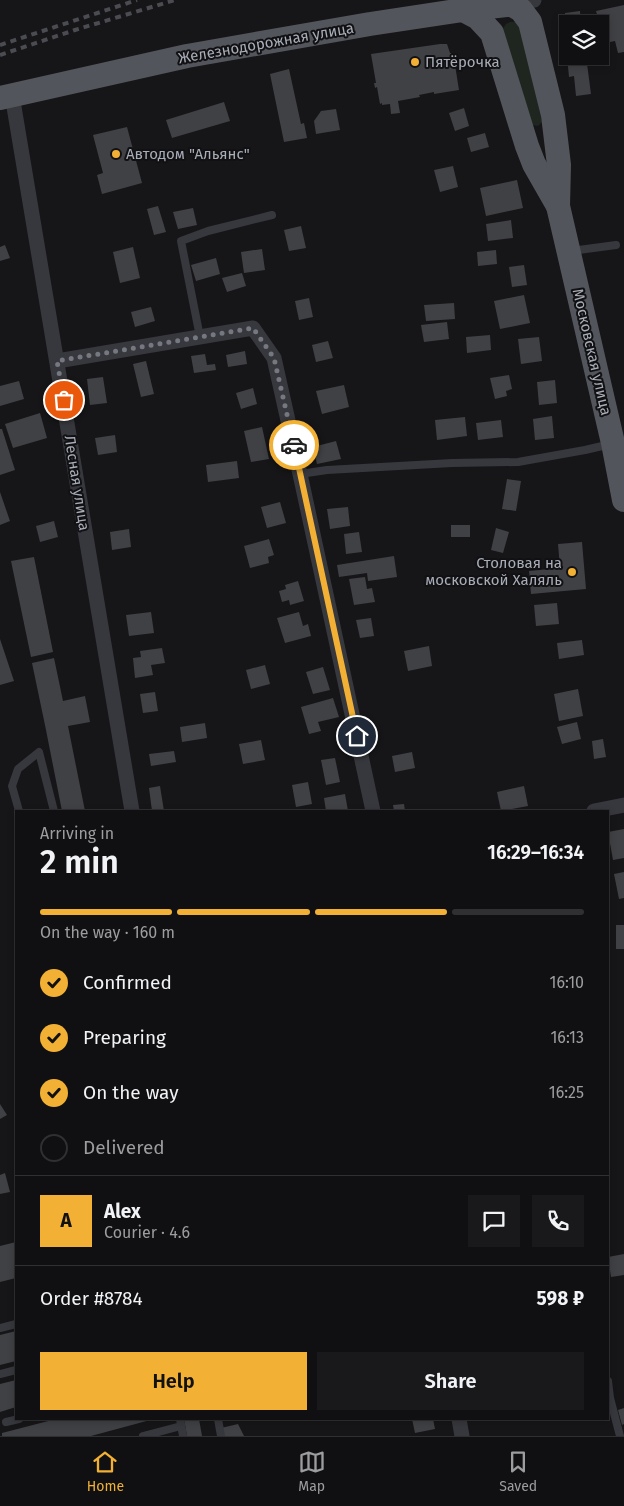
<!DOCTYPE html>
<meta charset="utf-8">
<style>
body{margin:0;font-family:"Fira Sans",sans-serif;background:#19191b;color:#f1f3f6;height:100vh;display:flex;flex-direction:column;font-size:19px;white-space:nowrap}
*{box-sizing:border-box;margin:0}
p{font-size:16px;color:#9c9d9f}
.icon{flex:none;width:28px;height:28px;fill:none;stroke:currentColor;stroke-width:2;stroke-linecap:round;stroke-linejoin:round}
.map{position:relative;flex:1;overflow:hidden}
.sheet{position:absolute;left:15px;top:810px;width:594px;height:610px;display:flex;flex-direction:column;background:#101012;border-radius:0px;box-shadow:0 2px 8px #0003,0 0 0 1px #303032}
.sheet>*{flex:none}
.buttons{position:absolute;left:559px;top:15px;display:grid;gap:10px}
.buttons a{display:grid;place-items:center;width:50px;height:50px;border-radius:0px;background:#101012;box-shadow:0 2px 8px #0003,0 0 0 1px #303032;font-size:25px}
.pin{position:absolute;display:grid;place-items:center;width:42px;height:42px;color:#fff;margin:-21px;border:2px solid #fff;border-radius:50%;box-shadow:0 1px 5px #0007}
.courier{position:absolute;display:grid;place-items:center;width:50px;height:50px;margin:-25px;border:4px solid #f2b134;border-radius:50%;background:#fff;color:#222;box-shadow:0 1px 6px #0007}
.summary em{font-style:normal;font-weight:600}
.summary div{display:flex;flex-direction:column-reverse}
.summary{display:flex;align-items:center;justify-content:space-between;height:85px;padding:0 25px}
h1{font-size:32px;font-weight:600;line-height:38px}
.bar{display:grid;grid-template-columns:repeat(4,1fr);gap:8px 5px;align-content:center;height:60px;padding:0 25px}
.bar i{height:6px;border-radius:4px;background:#303032}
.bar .current{background:#f2b134}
.bar p{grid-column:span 4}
.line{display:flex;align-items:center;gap:12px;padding:0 25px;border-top:1px solid #303032}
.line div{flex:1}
.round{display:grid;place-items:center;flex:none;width:52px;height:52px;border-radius:0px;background:#19191b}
ol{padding:0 25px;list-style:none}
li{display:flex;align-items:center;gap:15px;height:55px}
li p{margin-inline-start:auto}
li .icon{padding:5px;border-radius:50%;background:#f2b134;color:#111;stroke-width:4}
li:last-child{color:#9c9d9f}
li i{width:28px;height:28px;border:2px solid #303032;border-radius:50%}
.cta{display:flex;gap:10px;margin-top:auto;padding:10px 25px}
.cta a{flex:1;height:58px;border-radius:0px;background:#f2b134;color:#111;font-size:20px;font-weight:600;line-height:58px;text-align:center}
.cta a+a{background:#19191b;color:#f1f3f6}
.tabs{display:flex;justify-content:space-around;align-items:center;height:70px;border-top:1px solid #303032;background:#101012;font-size:14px;color:#9c9d9f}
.tabs a{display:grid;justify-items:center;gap:2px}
.tabs .current{color:#f2b134}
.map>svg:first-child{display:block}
.green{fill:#1e261f}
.building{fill:#404145}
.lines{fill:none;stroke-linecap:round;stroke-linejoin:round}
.lane{stroke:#37383d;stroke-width:8}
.street{stroke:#37383d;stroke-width:15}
.primary{stroke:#53555c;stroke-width:24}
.rail{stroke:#4a4c52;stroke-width:4;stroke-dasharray:6 5;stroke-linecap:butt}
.done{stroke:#757880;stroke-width:5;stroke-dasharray:0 9}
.route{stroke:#f2b134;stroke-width:6}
.poi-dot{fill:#f2b134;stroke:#111113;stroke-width:2}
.labels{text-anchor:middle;stroke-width:4;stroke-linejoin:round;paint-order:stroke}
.street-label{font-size:15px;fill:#a8adb8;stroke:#111113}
.poi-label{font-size:15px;fill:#a8adb8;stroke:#111113;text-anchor:start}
</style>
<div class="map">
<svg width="624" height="1436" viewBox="0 0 624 1436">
<rect width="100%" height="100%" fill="#161618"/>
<polygon class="green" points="510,22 517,22 522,27 542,122 538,126 532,125 502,30 506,24"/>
<g class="building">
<polygon points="624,5 624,52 618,53 615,41 600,44 600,24 596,11"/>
<polygon points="580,11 581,24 566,24 565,13"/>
<polygon points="440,44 447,44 450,53 451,53 455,65 459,90 434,94 434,92 419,95 420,97 398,101 400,113 391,114 390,104 382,105 382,103 380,104 377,87 375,88 374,83 376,83 371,54"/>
<polygon points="567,56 586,56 591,94 576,96 574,76 569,77"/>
<polygon points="289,69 301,124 304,123 307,138 284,142 270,74"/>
<polygon points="224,102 230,121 172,138 166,120"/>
<polygon points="464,108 469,126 455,131 449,113"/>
<polygon points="336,109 340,130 316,134 314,121 321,111"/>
<polygon points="127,127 142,183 102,194 97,175 103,173 93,135"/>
<polygon points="485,133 489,147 471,152 467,138"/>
<polygon points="453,166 458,187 440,192 434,170"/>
<polygon points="517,180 523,208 486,216 480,188"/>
<polygon points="158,206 166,232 154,235 147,209"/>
<polygon points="193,208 197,225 178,229 173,212"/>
<polygon points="511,220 513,238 488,241 486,224"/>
<polygon points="301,226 306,248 289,251 284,230"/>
<polygon points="5,245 10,258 0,261 0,247"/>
<polygon points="133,247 140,278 120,283 113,252"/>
<polygon points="262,249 265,270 244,273 241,252"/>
<polygon points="496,250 497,264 478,266 477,252"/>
<polygon points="216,258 220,274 196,281 191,265"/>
<polygon points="524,265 527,285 512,287 509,267"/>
<polygon points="242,273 246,286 227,292 222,278"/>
<polygon points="524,295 530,323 500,329 494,301"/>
<polygon points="309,298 313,317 299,320 295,301"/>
<polygon points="454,303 455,319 426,321 424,305"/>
<polygon points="151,307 155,321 135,327 131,312"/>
<polygon points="447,322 449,339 424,342 421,325"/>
<polygon points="490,335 491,350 467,353 466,337"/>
<polygon points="539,337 542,361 521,364 518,339"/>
<polygon points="328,341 333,358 316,362 312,345"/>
<polygon points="245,351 247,364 228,367 226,355"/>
<polygon points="205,354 207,365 215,364 216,370 194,373 191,356"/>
<polygon points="146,361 154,394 141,397 133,364"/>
<polygon points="509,375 512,389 506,391 507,396 495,399 490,378"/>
<polygon points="103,377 107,403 90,405 87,379"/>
<polygon points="555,380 557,403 539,405 537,382"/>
<polygon points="19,381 24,399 0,406 0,386"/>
<polygon points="344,385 349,407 322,414 316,391"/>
<polygon points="253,388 257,404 241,409 236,393"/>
<polygon points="40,413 47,438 13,448 5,424"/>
<polygon points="552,416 554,438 535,440 533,419"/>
<polygon points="465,417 467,436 437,440 435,420"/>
<polygon points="501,420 503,437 478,440 476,423"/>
<polygon points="262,427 269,459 251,462 244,431"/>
<polygon points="0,429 2,429 15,470 0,475"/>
<polygon points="115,435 117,452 98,455 95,438"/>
<polygon points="336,441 341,459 317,464 313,447"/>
<polygon points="237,461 239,478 208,482 206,465"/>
<polygon points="507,479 521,481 516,511 502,509"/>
<polygon points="0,492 10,521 0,525"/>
<polygon points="280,502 286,523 267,528 261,507"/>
<polygon points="348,507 350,526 330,529 327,509"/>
<polygon points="54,521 58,537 40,542 36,526"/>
<rect x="451" y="525" width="19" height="12"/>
<polygon points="496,528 509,532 503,553 491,550"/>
<polygon points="129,529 131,547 112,550 110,532"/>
<polygon points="359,532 362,552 346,554 344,534"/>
<polygon points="269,539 274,555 268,557 269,563 250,568 244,546"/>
<polygon points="582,542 586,589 531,594 529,571 560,568 558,544"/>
<polygon points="394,556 397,577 368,581 367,573 339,577 337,565"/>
<polygon points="34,557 53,652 31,657 11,561"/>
<polygon points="365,577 367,589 372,588 375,602 354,605 349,579"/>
<polygon points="298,581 304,601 290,605 289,600 282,602 279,591 286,589 285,585"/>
<polygon points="557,603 559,624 536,626 534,605"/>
<polygon points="151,612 154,633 129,636 126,615"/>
<polygon points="299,612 303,626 308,624 311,636 285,643 277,618"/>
<polygon points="371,618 374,636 360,638 356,620"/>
<polygon points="0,639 14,681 0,685"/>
<polygon points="582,640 584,655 559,659 557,643"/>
<polygon points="429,646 432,666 408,671 404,651"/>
<polygon points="162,648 165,663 151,665 153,675 135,678 133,658 141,657 140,651"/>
<polygon points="54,658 63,701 85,696 90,722 68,726 85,811 62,811 46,730 32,663"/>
<polygon points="265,665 270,684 251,689 246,670"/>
<polygon points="323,667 330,690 313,694 306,672"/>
<polygon points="578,689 583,716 559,721 554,694"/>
<polygon points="155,692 158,711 143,713 140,694"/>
<polygon points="333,698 339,717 318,722 321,731 309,734 301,707"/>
<polygon points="577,722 581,739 562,744 557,727"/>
<polygon points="205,723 207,738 182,742 180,727"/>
<polygon points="603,739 606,757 594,759 592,741"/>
<polygon points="261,740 265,760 243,764 239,744"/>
<polygon points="174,751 176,762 151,766 149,754"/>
<polygon points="412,752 415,768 395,772 392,756"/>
<polygon points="335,758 340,782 326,785 321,760"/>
<polygon points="308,782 312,804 296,807 292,785"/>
<polygon points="160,786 164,811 152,811 149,788"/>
<polygon points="524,786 528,806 501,811 497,792"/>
<polygon points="345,794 348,811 326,811 324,798"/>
<polygon points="404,804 405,811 394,811 393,805"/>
<polygon points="624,829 624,858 613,860 608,832"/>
<polygon points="624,872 624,898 619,899 614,874"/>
<rect x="616" y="925" width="8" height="24"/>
<polygon points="0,1104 7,1115 0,1119"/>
<polygon points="5,1173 10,1192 0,1194 0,1175"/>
<polygon points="16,1242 16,1278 0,1282 0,1246"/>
<polygon points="624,1254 624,1275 611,1277 608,1257"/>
<polygon points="16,1331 16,1361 0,1365 0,1335"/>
<polygon points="16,1380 16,1407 0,1412 0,1384"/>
<polygon points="624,1408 624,1424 622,1425 618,1410"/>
<polygon points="56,1419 154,1419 91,1436 2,1436 2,1433"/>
<polygon points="184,1419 199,1419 202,1436 187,1436"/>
<polygon points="412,1419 433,1419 435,1429 415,1433"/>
<polygon points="238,1424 244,1436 223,1436 221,1428"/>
</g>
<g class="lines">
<g class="lane">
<polyline points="571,251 616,245"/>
<polyline points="200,337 181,241 208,231 272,215"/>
<polyline points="300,474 327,470 452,463 518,462 585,450 611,444"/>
<polyline points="19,811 12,786 18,769 39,752 54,811"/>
<polyline points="0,1328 16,1324"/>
<polyline points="0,1374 16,1370"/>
<polyline points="608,1381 610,1398 620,1436"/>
<polyline points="180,1419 183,1436"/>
<polyline points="218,1419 221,1436"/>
<polyline points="6,1422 19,1419"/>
<polyline points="143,1436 181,1426"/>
</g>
<g class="street">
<polyline points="509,4 534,0"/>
<polyline points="12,95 132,811"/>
<polyline points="57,361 253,328 274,358 300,474 373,811"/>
<polyline points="594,811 624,805"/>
<polyline points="459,1419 462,1436"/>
</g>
<g class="primary">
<polyline points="463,10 478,18 492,33 527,146 534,164 558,206"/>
<polyline points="0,98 187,56 370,24 463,10 506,5 512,5 521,10 530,22 553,115 559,165 558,206 613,443 624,500"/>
</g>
<g class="rail">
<polyline points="0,45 137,0"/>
<polyline points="0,55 75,30 175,0"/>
</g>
</g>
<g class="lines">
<polyline class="done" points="64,400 57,361 253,328 274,358 294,445"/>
<polyline class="route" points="294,445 357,736"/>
</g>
<g class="poi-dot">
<circle cx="415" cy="62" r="5"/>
<circle cx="116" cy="154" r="5"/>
<circle cx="572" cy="572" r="5"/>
</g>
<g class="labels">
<g class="street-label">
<text transform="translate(266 43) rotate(-10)" y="5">Железнодорожная улица</text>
<text transform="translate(592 352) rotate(77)" y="5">Московская улица</text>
<text transform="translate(77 483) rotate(81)" y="5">Лесная улица</text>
</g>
<g class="poi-label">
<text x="425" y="67">Пятёрочка</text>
<text x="126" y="159">Автодом "Альянс"</text>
<text x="562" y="568" text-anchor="end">Столовая на<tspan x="562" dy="17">московской Халяль</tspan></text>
</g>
</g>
</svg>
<div class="buttons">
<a><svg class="icon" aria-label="layers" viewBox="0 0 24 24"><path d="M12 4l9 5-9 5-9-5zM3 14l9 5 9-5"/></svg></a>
</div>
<div class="pin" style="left:64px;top:400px;background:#ea580c"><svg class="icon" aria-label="bag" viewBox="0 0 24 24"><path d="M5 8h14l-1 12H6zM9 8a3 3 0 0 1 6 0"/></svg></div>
<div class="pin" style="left:357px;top:736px;background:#1f2937"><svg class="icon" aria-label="home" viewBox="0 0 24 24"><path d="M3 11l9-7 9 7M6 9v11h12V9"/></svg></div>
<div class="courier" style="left:294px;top:445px"><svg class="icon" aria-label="car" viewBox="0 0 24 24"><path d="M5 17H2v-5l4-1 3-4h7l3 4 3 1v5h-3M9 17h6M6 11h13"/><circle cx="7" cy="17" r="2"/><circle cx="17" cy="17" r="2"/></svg></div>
<section class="sheet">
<div class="summary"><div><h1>2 min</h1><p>Arriving in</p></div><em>16:29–16:34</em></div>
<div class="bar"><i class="current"></i><i class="current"></i><i class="current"></i><i></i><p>On the way · 160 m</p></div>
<ol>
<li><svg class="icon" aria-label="check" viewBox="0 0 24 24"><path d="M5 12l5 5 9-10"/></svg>Confirmed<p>16:10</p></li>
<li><svg class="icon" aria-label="check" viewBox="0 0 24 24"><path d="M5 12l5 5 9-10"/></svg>Preparing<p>16:13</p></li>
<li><svg class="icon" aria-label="check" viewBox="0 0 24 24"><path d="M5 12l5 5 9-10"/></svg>On the way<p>16:25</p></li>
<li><i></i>Delivered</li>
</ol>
<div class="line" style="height:90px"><b class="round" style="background:#f2b134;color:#111">A</b><div><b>Alex</b><p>Courier · 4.6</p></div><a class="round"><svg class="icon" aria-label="chat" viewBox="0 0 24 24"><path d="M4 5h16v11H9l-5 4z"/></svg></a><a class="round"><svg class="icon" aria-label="phone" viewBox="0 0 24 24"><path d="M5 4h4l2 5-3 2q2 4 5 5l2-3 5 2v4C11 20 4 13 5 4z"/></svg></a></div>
<div class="line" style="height:65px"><div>Order #8784</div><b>598 ₽</b></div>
<div class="cta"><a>Help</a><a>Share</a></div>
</section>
</div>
<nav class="tabs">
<a class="current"><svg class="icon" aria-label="home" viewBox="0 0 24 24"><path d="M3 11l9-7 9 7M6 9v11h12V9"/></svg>Home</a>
<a><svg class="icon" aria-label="map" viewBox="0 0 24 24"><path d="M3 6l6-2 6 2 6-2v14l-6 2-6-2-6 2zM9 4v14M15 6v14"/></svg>Map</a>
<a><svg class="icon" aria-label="saved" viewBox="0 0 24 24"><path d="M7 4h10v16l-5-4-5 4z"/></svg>Saved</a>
</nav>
